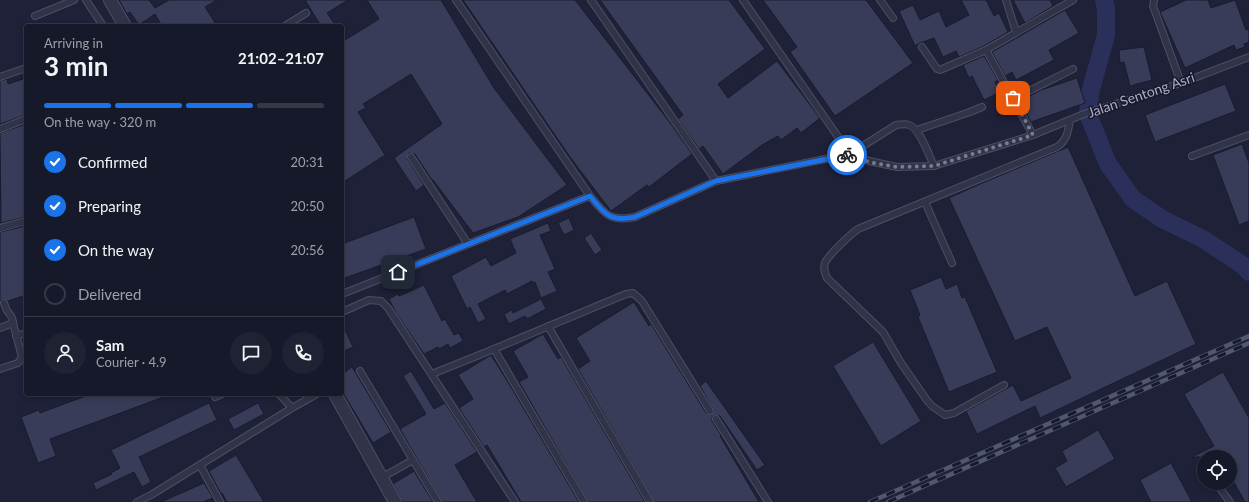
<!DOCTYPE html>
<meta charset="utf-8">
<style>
body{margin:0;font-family:Lato,sans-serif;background:#1f2232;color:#f1f3f6;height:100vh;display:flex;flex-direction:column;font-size:15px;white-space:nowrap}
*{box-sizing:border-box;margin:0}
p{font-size:13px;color:#9ea0a8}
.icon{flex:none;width:22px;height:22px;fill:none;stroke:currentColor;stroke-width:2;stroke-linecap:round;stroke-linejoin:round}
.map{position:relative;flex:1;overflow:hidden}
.panel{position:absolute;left:24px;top:24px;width:320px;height:372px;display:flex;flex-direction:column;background:#16192a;border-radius:4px;box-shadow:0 2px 6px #0003,0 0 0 1px #353847}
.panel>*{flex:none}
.tools{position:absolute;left:1197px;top:450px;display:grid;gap:8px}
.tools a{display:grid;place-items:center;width:40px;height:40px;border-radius:50%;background:#16192a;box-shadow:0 2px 6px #0003,0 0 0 1px #353847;font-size:20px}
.pin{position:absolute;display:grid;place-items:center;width:34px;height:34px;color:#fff;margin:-17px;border-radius:8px;box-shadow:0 2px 6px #0006}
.courier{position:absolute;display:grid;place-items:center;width:40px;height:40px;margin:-20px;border:3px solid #1a73e8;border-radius:50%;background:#fff;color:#222;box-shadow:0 1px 5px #0007}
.head em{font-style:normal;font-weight:700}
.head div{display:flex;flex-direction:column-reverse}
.head{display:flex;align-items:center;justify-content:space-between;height:68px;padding:0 20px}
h1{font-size:26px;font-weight:700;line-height:30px}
.bar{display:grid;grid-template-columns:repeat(4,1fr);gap:6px 4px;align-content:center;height:48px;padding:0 20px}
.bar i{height:5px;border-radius:3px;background:#353847}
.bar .current{background:#1a73e8}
.bar p{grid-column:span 4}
.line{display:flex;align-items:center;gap:10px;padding:0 20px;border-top:1px solid #353847}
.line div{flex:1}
.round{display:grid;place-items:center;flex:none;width:42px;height:42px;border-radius:21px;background:#1f2232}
ol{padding:0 20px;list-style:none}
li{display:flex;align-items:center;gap:12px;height:44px}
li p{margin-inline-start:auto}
li .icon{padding:4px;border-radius:50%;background:#1a73e8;color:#fff;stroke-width:4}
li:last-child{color:#9ea0a8}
li i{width:22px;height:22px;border:2px solid #353847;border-radius:50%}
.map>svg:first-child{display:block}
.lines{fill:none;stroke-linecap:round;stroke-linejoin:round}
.river{stroke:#2a305a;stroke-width:18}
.building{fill:#393c58;stroke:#191b2f}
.service-casing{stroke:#4c4e64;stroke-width:8}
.minor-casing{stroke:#4c4e64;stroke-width:14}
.service{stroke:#313448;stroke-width:6}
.minor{stroke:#313448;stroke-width:12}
.rail-casing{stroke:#525670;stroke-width:4.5}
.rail{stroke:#17192c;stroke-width:3;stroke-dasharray:9;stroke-linecap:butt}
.done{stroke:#7a7c94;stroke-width:4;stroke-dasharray:0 7.2}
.route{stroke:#1a73e8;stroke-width:5}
.labels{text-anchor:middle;stroke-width:3;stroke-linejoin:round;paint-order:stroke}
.street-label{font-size:14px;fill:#abadc6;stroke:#17192c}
</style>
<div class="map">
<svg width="1249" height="502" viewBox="0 0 1249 502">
<rect width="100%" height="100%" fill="#1e2138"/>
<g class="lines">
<polyline class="river" points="1104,0 1106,9 1106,35 1090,93 1088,114 1108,164 1133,199 1162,219 1203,239 1244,266 1249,272"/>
</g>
<g class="building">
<polygon points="119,0 149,0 155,8 169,0 217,0 205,7 217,26 162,26 155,14 139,25 130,12 127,14"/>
<polygon points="305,0 348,0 327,13 336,26 321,26"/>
<polygon points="367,0 441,0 494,88 567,185 518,217 473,233 433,180 432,180 415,154 409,153 407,158 424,185 416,191 394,158 442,124 411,74 363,104 366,108 358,112 385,155 342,183 342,42 379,19"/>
<polygon points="463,0 575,0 671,124 692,154 649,187 647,185 611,211 570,157"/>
<polygon points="600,0 729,0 765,49 718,84 728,98 777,61 820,118 801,133 797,128 781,140 778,136 762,145 723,174 703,146 699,149 678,119 683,115"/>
<polygon points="763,0 866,0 913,63 835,116 790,52 797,47"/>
<polygon points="961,0 986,0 994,16 999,13 1008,32 984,46 959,57 956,51 943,57 934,38 920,43 915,46 899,11 913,5 920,20 939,11 946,27 969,15"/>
<polygon points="1013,0 1050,0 1053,6 1025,23"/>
<polygon points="1186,0 1208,0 1211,8 1235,0 1246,30 1249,29 1249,42 1244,44 1245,47 1236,50 1234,45 1185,68 1160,12"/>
<polygon points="1065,10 1079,33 1049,50 1054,60 1016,80 1012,72 1005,76 992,52"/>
<polygon points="1144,47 1152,80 1130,86 1124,62 1120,63 1119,50"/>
<polygon points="984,56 998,80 995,82 1000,92 984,100 972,76 969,78 963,65"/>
<polygon points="26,78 26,115 0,124 0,81 7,79 8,84"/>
<polygon points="1077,78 1085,103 1031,122 1026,113 1022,100 1041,90"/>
<polygon points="1225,84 1236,111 1155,142 1145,115"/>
<polygon points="26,124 26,217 1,223 0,133"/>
<polygon points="1242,144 1249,163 1249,221 1239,225 1213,155"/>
<polygon points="1068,147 1135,296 1167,281 1196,344 1040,418 1035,406 977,434 966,411 1013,385 1021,401 1071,378 1047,327 1015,341 949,198 980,184"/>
<polygon points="414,217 426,249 342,279 342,244"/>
<polygon points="569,218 574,230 564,235 558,223"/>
<polygon points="548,223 551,231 540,235 555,269 548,272 557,291 541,298 535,282 533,283 532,281 507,294 505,290 478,304 486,319 478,323 470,307 467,309 451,276 486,257 491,266 516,253 510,239"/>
<polygon points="26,226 26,295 8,301 4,299 0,301 0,232"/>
<polygon points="591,233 602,250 595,255 584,238"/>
<polygon points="941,277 946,289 957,284 962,298 965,297 997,372 949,392 918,317 920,315 910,290"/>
<polygon points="424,285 442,321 445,319 454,335 459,333 463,341 450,348 448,344 439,349 438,347 424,354 396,313 389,299 398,294 399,296"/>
<polygon points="541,299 546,309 527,319 525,316 509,324 504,314 512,310 513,313"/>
<polygon points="634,302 649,326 651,324 706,413 711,415 714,411 700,386 706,381 765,465 757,470 720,416 716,415 712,417 712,421 721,435 720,436 759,502 654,502 578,369 590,361 576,338"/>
<polygon points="342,323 353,347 342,352"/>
<polygon points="543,334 558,359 561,357 645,502 588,502 519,382 528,377 513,351"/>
<polygon points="873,342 921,421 881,446 833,366"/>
<polygon points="491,355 511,387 579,502 521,502 487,445 484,447 459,408 473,399 458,375"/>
<polygon points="352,367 391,432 373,443 342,391 342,374"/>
<polygon points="411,371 434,409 445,403 477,452 455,465 477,502 442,502 400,429 426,414 403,376"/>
<polygon points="1223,372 1249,418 1249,502 1245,502 1230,475 1230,457 1192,457 1214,446 1184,394"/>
<polygon points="91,394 169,395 50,439 56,456 38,463 21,417 39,410 40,413"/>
<polygon points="209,403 217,420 139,457 151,482 142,487 134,472 96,490 93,483 112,474 111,473 120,468 111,450"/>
<polygon points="258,403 264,414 234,430 228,419"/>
<polygon points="1098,430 1115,459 1066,487 1055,468 1067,461 1062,451"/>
<polygon points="236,455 264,502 227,502 222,493 221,494 209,471"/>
<polygon points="1171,463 1192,502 1151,502 1140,480"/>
<polygon points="414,471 433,502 403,502 402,501 393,484"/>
<polygon points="204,483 213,498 203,502 161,502"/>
</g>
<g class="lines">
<defs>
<g id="service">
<polyline points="86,0 103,26"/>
<polyline points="456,0 590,196"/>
<polyline points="591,0 716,181"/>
<path d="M743 0 850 154 896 125C900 125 905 123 909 125 920 128 929 156 934 166L1033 135 1084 114 1181 83 1249 57"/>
<polyline points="880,0 893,18"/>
<polyline points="1006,0 1016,32"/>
<polyline points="1154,0 1153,6 1181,83"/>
<polyline points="35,16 74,0"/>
<polyline points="285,26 306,13"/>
<polyline points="922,47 937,69 940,70 986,50 1033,135"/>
<polyline points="986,50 1073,0"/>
<polyline points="0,77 26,68"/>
<polyline points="1013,99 1073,69"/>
<polyline points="0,129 26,119"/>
<polyline points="917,130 970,112 982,107"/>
<polyline points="1192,156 1249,135"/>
<polyline points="411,157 468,244"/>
<polyline points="925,202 952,263"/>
<polyline points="0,228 26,221"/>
<path d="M342 294 590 196C605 215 611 222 635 217L716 181 850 154 869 161 897 167 934 166"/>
<polyline points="342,312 369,300 381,301 388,308 515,502"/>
<polyline points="548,326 650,502"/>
<polyline points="0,328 13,323"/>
<polyline points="16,336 26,333"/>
<polyline points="494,349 584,502"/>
<path d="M0 369 18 363 22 357 13 323C13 317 11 316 8 312 6 310 5 305 4 303"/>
<polyline points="360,371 438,502"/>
<polyline points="432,374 494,349 626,294 633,293 642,301 710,411"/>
<path d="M1004 385 954 413 945 415 932 406 926 399 901 363 883 332 827 278C825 273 823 268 825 263 828 255 851 234 858 229L1057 147C1067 140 1068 132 1070 120"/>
<polyline points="279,394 292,408"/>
<polyline points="215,397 222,394"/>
<polyline points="716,419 768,502"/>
<polyline points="200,465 220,502"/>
<polyline points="1203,467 1204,468"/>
<polyline points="381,478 413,460"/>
<polyline points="1216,483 1230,502"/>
<polyline points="137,502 151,495 292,408 317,394"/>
</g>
<g id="minor">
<polyline points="110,0 125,26"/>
<polyline points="335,394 395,502"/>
</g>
</defs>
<use href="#service" class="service-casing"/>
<use href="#minor" class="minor-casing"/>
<use href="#service" class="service"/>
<use href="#minor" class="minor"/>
<defs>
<g id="rail">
<polyline points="870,502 1249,336"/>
<polyline points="888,502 1249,343"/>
</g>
</defs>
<use href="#rail" class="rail-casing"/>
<use href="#rail" class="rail"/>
</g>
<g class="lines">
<polyline class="done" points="847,155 850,154 869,162 897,167 934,166 1033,135 1013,98"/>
<path class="route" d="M398 272 590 196C605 215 611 222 635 217L716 181 847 155"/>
</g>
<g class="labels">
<g class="street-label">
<text transform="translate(1141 95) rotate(-19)" y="5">Jalan Sentong Asri</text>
</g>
</g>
</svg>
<div class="tools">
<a><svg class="icon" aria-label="locate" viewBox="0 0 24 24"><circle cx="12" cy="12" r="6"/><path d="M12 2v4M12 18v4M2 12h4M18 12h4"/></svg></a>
</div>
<div class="pin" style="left:1013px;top:98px;background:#ea580c"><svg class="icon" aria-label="bag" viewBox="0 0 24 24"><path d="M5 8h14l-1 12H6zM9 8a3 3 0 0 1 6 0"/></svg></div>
<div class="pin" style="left:398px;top:272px;background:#1f2937"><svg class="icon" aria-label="home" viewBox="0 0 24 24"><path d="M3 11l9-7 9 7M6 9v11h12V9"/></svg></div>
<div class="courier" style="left:847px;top:155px"><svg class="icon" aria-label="bike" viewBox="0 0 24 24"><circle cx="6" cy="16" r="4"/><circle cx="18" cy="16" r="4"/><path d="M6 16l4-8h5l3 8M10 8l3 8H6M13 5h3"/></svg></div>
<section class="panel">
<div class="head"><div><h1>3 min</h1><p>Arriving in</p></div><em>21:02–21:07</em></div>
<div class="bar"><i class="current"></i><i class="current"></i><i class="current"></i><i></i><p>On the way · 320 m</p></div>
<ol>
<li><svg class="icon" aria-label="check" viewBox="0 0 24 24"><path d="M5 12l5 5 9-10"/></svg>Confirmed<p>20:31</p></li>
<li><svg class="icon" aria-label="check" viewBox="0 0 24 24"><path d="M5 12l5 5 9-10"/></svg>Preparing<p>20:50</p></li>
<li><svg class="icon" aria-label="check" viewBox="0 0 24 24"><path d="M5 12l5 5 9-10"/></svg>On the way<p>20:56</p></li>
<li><i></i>Delivered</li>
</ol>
<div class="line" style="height:72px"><a class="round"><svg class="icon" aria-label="person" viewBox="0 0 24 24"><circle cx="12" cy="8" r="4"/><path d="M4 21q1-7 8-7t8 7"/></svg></a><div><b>Sam</b><p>Courier · 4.9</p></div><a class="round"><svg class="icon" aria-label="chat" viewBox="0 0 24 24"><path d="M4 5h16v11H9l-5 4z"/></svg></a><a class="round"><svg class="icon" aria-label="phone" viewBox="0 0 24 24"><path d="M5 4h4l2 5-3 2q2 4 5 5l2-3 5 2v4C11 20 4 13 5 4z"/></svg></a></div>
</section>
</div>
